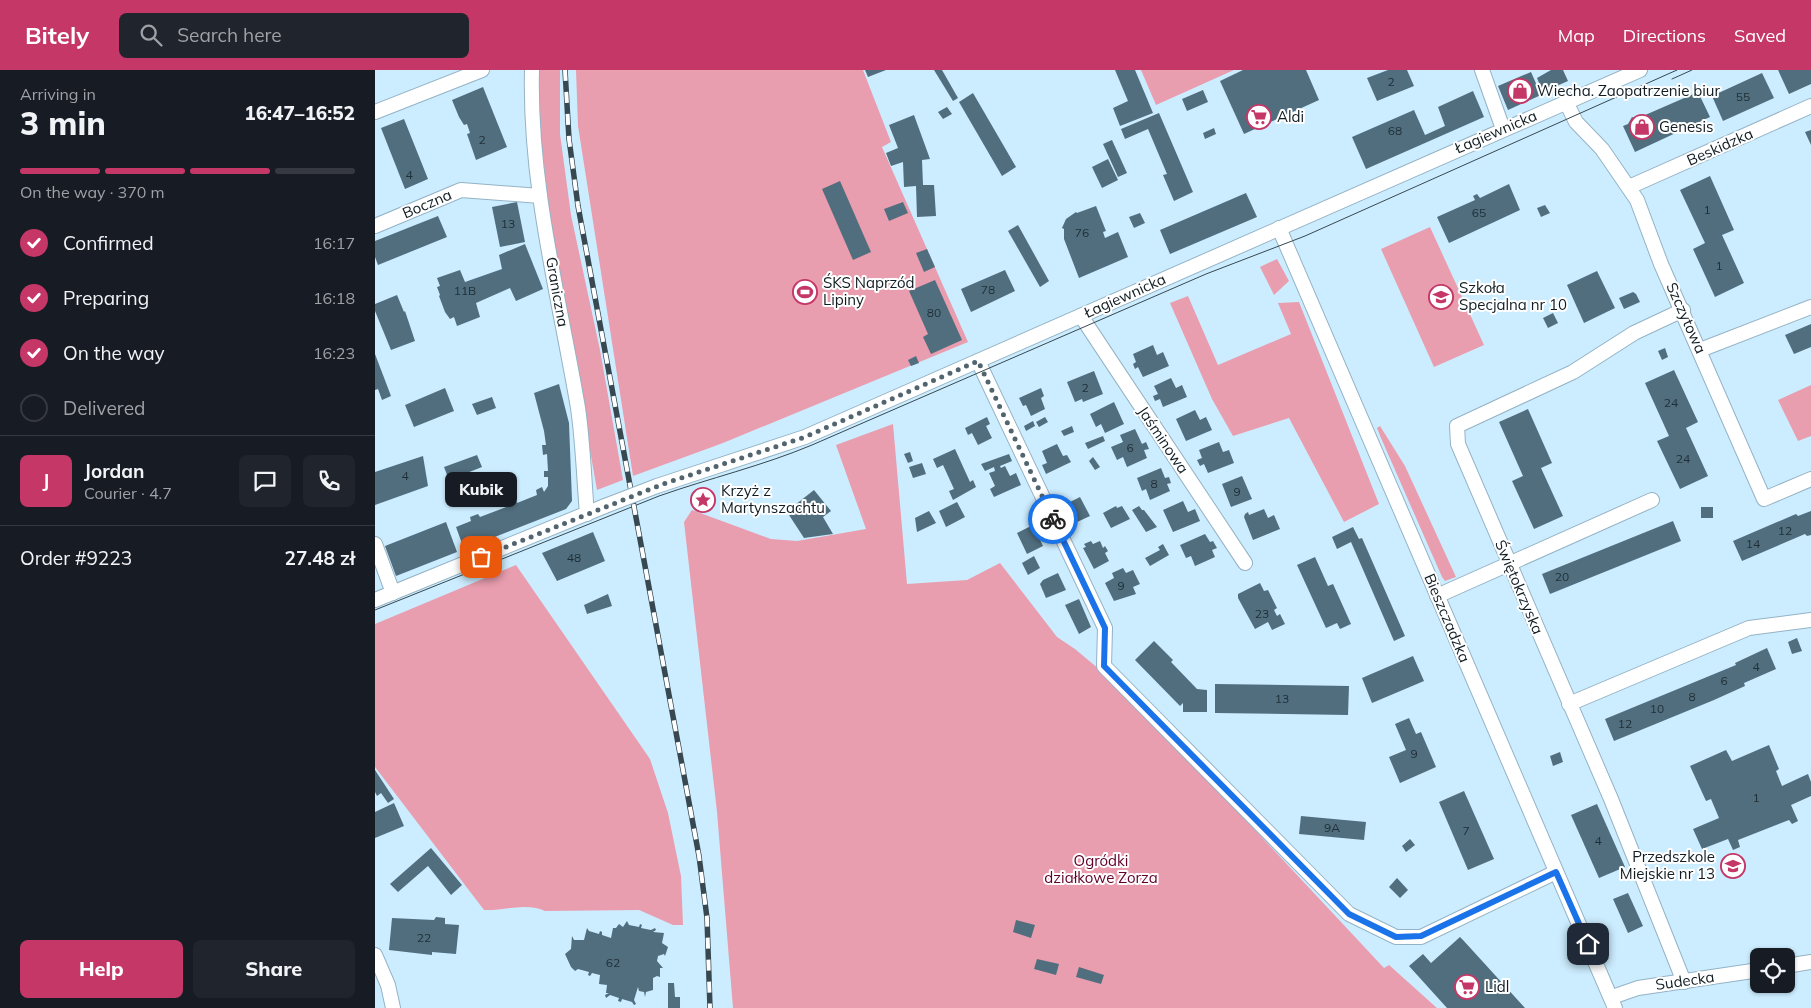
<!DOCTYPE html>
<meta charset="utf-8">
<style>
body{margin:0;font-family:Mulish,sans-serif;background:#20242c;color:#f1f3f6;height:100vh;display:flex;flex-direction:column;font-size:19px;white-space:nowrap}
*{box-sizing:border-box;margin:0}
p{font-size:16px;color:#9ea1a6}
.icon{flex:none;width:28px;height:28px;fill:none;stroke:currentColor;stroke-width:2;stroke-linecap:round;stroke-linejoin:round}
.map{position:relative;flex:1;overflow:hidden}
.side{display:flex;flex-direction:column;background:#171b24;width:375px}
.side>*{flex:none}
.tools{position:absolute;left:1375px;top:878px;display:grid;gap:10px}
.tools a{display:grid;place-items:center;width:45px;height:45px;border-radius:8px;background:#171b24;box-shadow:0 1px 4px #0004;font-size:25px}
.pin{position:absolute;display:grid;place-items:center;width:42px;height:42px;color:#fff;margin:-21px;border-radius:10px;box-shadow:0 2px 8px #0006}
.courier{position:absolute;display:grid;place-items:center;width:50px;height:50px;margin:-25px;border:4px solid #1a73e8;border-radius:50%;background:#fff;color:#222;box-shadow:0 1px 6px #0007}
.bubble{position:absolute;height:35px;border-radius:8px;background:#171b24;box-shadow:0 1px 4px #0004;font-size:16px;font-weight:800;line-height:35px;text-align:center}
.headline em{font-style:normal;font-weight:800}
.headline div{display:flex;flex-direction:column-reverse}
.headline{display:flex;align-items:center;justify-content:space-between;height:85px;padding:0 20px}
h1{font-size:32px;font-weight:800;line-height:38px}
.bar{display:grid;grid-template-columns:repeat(4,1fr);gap:8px 5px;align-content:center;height:60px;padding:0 20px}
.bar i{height:6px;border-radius:4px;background:#363941}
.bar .selected{background:#c43767}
.bar p{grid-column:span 4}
.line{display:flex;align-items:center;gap:12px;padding:0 20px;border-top:1px solid #363941}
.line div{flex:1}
.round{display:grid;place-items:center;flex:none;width:52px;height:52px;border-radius:8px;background:#20242c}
ol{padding:0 20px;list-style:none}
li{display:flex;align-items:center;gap:15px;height:55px}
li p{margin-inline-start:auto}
li .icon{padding:5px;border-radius:50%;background:#c43767;color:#fff;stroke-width:4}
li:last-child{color:#9ea1a6}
li i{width:28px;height:28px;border:2px solid #363941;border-radius:50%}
.cta{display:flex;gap:10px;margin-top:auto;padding:10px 20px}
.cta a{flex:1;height:58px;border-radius:8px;background:#c43767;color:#fff;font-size:20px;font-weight:800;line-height:58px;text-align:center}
.cta a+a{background:#20242c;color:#f1f3f6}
header{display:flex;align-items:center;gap:30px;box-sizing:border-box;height:70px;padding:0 25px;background:#c43767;color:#fff}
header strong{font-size:24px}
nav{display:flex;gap:28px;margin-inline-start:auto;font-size:18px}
.search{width:350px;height:45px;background:#20242c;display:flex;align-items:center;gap:12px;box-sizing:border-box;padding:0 18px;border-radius:8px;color:#9ea1a6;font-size:19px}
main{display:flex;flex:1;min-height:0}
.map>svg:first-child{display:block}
.green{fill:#e99eaf}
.building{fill:#516e7e}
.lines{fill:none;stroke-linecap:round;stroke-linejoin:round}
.minor-casing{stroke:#94b3c5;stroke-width:16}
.minor{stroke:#fff;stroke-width:14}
.tram{stroke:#374850;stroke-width:1}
.rail-casing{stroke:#374850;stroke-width:5.5}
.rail{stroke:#fff;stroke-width:4;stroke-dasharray:11;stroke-linecap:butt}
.minor-bridge-casing{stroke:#94b3c5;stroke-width:16;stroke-linecap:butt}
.minor-bridge{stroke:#fff;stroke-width:14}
.done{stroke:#52656f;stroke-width:5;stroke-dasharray:0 9}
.route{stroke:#1a73e8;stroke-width:6}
.labels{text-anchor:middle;stroke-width:4;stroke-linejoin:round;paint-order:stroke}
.number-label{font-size:12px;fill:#203039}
.poi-label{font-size:15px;fill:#101c22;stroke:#fff;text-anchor:start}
.street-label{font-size:15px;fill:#101c22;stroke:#fff}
.park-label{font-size:15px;fill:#60012a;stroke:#fff}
</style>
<header>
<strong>Bitely</strong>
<div class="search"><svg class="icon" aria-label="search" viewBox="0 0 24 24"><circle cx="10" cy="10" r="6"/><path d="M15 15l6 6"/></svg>Search here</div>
<nav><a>Map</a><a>Directions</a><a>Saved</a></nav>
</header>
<main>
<section class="side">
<div class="headline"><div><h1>3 min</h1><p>Arriving in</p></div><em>16:47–16:52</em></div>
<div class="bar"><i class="selected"></i><i class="selected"></i><i class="selected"></i><i></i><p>On the way · 370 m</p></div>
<ol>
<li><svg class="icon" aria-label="check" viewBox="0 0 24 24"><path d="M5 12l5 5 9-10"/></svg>Confirmed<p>16:17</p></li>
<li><svg class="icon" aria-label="check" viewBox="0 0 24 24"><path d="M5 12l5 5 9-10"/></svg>Preparing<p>16:18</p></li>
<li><svg class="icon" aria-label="check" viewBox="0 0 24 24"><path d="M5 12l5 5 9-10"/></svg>On the way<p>16:23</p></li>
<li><i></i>Delivered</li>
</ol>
<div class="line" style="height:90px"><b class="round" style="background:#c43767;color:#fff">J</b><div><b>Jordan</b><p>Courier · 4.7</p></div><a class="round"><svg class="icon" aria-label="chat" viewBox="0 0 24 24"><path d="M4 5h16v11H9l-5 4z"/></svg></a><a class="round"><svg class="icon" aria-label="phone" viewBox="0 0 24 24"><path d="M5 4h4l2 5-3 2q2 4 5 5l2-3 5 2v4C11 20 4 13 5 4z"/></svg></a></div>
<div class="line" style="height:65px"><div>Order #9223</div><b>27.48 zł</b></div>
<div class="cta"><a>Help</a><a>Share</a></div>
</section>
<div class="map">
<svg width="1436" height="938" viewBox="0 0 1436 938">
<rect width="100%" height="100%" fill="#ccedff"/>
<g class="green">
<polygon points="163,0 185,0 185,64 196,145 225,280 248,410 222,420 177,164 161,27"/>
<polygon points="201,0 488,0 516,72 507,77 593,272 348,373 258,406 203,56"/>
<polygon points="766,0 859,0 781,35"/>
<polygon points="1055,157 1109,275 1059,297 1006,179"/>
<polygon points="902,189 914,211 899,225 885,197"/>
<polygon points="813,226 843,295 916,264 903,233 924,232 1004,434 969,452 914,348 858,366 837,329 795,233"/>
<polygon points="1436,315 1436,366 1423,371 1403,330"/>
<polygon points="518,354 532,514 592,510 625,493 682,567 700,579 749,620 1009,898 1014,895 1062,938 358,938 342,742 309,452 317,440 396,469 422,471 491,459 461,375"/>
<polygon points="1005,356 1030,396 1081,507 1070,511 1067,507 1006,368 1002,358"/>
<path d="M141 495 275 689 293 743 306 806 308 855H298L264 840 170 841C150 832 129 841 109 840L0 697V554Z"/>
</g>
<g class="building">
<polygon points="490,0 511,0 493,7"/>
<polygon points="559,0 567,0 583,28 578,31"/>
<polygon points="740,0 760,0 778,43 745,56 738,38 753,31"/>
<polygon points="868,0 931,0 944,30 869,64 845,11"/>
<polygon points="1013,0 1032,0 1039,16 1002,31 992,8"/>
<polygon points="1176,0 1188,0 1193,11 1177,18 1178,21 1169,25 1162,8"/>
<polygon points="1403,0 1436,0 1436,14 1414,24"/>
<polygon points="1156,2 1166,25 1133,40 1123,16"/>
<polygon points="1387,3 1399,28 1348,51 1337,26"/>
<polygon points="108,17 132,77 101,90 92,64 95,63 92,54 89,55 84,47 77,30"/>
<polygon points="828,20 833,32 812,41 807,29"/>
<polygon points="1098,21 1109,47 991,99 977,67 1039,40 1050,65 1070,56 1063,37"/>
<polygon points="1323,22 1335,47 1260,82 1248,56 1253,54 1257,47 1261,49"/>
<polygon points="598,23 641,97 627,106 584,32"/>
<polygon points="572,37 577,44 568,49 563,42"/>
<polygon points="784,43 818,122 799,131 788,105 792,104 773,59 750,69 746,59"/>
<polygon points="539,45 555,89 547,90 548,115 559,115 561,146 542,147 541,116 529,117 528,92 516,96 511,83 523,78 514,55"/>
<polygon points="29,49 53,109 30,119 6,58"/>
<polygon points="839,58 841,64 830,69 828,63"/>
<polygon points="1436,60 1436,75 1430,62"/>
<polygon points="737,70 752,103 743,107 728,74"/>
<polygon points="733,89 743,110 727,118 717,97"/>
<polygon points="1335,106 1359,160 1347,165 1369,213 1340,227 1318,179 1330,173 1305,120"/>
<polygon points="465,111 496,182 478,190 447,119"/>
<polygon points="1134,114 1145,140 1074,173 1062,147 1100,130 1098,126 1102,124 1105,128"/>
<polygon points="871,123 882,147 795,184 785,160"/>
<polygon points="142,132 150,172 125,177 117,137"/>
<polygon points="528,132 533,143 514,151 509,139"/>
<polygon points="1170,135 1175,143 1166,147 1162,138"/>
<polygon points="721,136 731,161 728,162 730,168 743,162 753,187 704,208 689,169 689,159 687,158 691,149 701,142 702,143"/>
<polygon points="765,143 770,153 759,158 754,147"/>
<polygon points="63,146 72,167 3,195 0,187 0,171"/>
<polygon points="643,155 674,211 665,217 633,161"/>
<polygon points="150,174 168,219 141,231 135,218 101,233 105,247 82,256 79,247 75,249 70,242 64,226 65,225 62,217 65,216 62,208 85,200 90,212 127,199 124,185"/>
<polygon points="552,179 560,197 549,202 541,183"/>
<polygon points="630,200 640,221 596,242 586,219"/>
<polygon points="1222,201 1240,238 1209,253 1192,215"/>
<polygon points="560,210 587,270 556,284 548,267 553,264 534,221"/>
<polygon points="1258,222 1261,224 1265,232 1249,239 1244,228"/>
<polygon points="22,225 29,242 30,241 40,271 16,280 0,241 0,234"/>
<polygon points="1178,243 1183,253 1173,258 1168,248"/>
<polygon points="1436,254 1436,277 1419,284 1410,265"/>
<polygon points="778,275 782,285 788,282 794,296 768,307 763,297 760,299 758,294 761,292 758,284"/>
<polygon points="1290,278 1293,287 1287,290 1283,281"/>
<polygon points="0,284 16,326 7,330 3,319 0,320"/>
<polygon points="541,286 544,293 536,296 533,290"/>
<polygon points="1299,300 1323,352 1311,358 1333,406 1305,419 1282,371 1294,366 1270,313"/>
<polygon points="719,301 728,324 708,332 707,329 700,332 692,312"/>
<polygon points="796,308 801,318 807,315 812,327 788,337 785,329 780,331 778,326 783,324 779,316"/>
<polygon points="184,314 194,353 197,431 191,439 89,479 81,457 96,451 95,447 103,444 105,447 134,436 132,431 140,429 142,433 162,425 161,420 167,417 169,422 173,416 173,407 169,407 169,401 173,401 172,384 168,385 167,375 171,375 169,361 159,323"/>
<polygon points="70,318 79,341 39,357 30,335"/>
<polygon points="666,318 669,326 666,328 670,339 656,346 651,335 648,336 644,328"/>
<polygon points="117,327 121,338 102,345 97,334"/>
<polygon points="739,332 749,354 730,363 726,354 721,357 715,344"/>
<polygon points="1153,339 1177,393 1166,398 1188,446 1159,459 1137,411 1148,406 1124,352"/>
<polygon points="820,340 825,350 831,347 837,360 811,371 801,349"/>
<polygon points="612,347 615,354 611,356 617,368 603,375 597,363 593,365 590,358"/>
<polygon points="670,347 673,352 664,357 661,352"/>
<polygon points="658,351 660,356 651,361 649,356"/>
<polygon points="697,356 699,362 689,366 686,361"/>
<polygon points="760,359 767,374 771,372 774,379 769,380 772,388 752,397 748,387 742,390 736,377 748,372 745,365"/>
<polygon points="728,366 730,371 713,379 710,373"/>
<polygon points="844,372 848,382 854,380 859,393 833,403 829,394 825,396 822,390 827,388 824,380"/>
<polygon points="682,374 688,386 692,385 696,392 671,404 667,395 672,393 667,381"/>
<polygon points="580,379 595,412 598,410 601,417 578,430 574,421 579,419 568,395 562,398 558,389"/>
<polygon points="535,382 538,391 533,393 529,384"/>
<polygon points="634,384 637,391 625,396 626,398 630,396 635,406 641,403 646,415 619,427 615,419 620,416 614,403 620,401 619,397 610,401 606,394"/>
<polygon points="102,385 107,397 74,410 69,397"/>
<polygon points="48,386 53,416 0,435 0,402"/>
<polygon points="718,387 725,397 720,400 714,391"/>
<polygon points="547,393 551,404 538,408 534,397"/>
<polygon points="786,398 790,408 794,407 796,413 792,414 795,421 775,430 771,419 767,421 762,408"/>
<polygon points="867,406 877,429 856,437 847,414"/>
<polygon points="439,420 456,441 448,447 458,464 429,468 414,445 422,439 420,435"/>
<polygon points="705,427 715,446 700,453 691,434"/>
<polygon points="808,431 813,442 820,439 825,451 798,462 788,440"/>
<polygon points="582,432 590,447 571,457 564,441"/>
<polygon points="741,436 742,438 747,436 755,449 736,458 728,443"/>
<polygon points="764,436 767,440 769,440 782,457 771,462 757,440"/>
<rect x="1326" y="437" width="12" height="11"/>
<polygon points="889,439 893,448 899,445 905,459 878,470 869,447 870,444 873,442 874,445"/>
<polygon points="554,441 561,453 542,462 540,448"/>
<polygon points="1436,441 1436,465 1432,466 1430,464 1367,491 1358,471 1421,444 1423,446"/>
<polygon points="1298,451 1306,471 1175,524 1167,504"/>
<polygon points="71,452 82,482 21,506 10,476"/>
<polygon points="658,455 668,476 652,484 642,463"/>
<polygon points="978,457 984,469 987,468 1030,566 1019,571 976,472 962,479 957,467"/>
<polygon points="218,462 230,491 182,511 167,483"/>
<polygon points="830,464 835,472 838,471 842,478 837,480 840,487 820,496 816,486 811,488 805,475"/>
<polygon points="716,471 718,474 725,471 728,478 730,476 733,481 730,483 734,491 719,499 708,478 711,477 709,474"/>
<polygon points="788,474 794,485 775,496 770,488 785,480 783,477"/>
<polygon points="659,486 665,498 653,505 647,493"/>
<polygon points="940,487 953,516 958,514 976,554 965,559 962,553 951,558 922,495"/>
<polygon points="748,498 751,503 758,500 765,514 758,517 761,524 739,531 730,513 739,508 737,503"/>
<polygon points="683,503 691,520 671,528 665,514 668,510"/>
<polygon points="885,513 889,521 893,520 902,538 899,540 902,546 905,544 910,554 897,560 893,552 880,559 863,528 863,524"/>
<polygon points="233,524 237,536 212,544 209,535"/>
<polygon points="704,529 716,557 704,564 690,535"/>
<polygon points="1422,568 1427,581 1417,584 1413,572"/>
<polygon points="779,571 798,590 796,592 822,619 832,620 832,642 808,642 808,633 805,636 760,590"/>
<polygon points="1392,578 1401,599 1369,613 1370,616 1339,630 1239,671 1230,649 1361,595 1360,593"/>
<polygon points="1038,586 1049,611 997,633 987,608"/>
<polygon points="840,614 974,616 973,645 840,643"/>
<polygon points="1034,648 1041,664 1046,662 1061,697 1025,713 1014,687 1031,680 1020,654"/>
<polygon points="1394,675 1404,699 1401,701 1407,716 1433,704 1436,712 1436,726 1416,735 1423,751 1417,754 1414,750 1363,770 1365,777 1358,780 1353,769 1327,779 1318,759 1344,748 1336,729 1331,731 1315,696 1351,680 1357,691"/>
<polygon points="1185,682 1188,692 1178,696 1175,686"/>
<polygon points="0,700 19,729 13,733 6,723 2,726 0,722"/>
<polygon points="1089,721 1119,789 1093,800 1064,732"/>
<polygon points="19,733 29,756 0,768 0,742"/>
<polygon points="1222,734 1250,797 1224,808 1196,745"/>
<polygon points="926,746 991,752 989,770 924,764"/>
<polygon points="1035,769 1040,775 1031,782 1027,776"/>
<polygon points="56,778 87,815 76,825 53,796 23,822 15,814"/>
<polygon points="1022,808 1033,820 1025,828 1014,817"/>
<polygon points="1253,823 1268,856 1253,863 1238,829"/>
<polygon points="61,847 70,848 70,854 84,855 81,884 57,882 57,885 14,880 17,848 59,850"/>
<polygon points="641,850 660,855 656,868 638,862"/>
<polygon points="252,851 254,855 264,857 265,854 267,855 266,858 276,860 280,858 281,860 278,862 289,863 287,873 293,877 290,886 289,884 283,886 282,891 288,898 285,898 285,907 282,906 278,908 278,920 271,922 270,927 269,922 264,921 263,917 259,930 261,934 259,935 257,932 247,929 246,932 243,931 244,928 235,925 231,928 230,925 234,923 231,923 232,915 224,914 225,905 217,903 215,906 213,905 214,902 203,899 200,901 196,897 190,884 196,879 197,866 199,870 209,870 212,858 214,861 224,864 225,861 227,862 227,865 236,868 238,858 241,858 244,854 248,857"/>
<polygon points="1085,867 1088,870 1150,938 1072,938 1034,896 1048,884 1056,893"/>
<polygon points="662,889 684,894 681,905 659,899"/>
<polygon points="704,897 729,905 726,914 701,907"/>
<polygon points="293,913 299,913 300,927 305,927 305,938 293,938"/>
</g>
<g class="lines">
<defs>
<g id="minor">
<path d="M157 0C154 114 184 226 203 338 208 372 209 409 212 444"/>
<polyline points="1107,0 1128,59"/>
<polyline points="1191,32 1201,52 1227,79 1262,130 1286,194 1389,429 1436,409"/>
<polyline points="0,42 107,0"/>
<polyline points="1254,117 1436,36"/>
<polyline points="0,156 86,120 165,126"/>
<polyline points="904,158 1240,938"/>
<polyline points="1308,240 1259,263 1198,302 1082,356 1083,374 1236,729 1309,912"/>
<polyline points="706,246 870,493"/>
<polyline points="1325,280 1436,237"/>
<polyline points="603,291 730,558 729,596 974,844 1021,867 1046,867 1181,802"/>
<polyline points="282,416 430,367 1265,0"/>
<polyline points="0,474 18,523"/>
<polyline points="1062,526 1277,430"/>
<polyline points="0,530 230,436"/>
<polyline points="1194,634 1374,558 1436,550"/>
<polyline points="0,885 13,915 18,938"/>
<polyline points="1411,896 1436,892"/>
<polyline points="1237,927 1263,918 1384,900"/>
</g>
</defs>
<use href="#minor" class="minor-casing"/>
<use href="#minor" class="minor"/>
<g class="tram">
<polyline points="1297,9 1317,0"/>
<path d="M0 540 284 426C335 408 387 396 437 375L831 204 930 166 1302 0"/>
</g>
<defs>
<polyline id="rail" points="190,0 194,69 203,136 324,786 332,848 335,938"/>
</defs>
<use href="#rail" class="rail-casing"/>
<use href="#rail" class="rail"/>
<defs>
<polyline id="minor-bridge" points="230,436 282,416"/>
</defs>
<use href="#minor-bridge" class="minor-bridge-casing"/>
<use href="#minor-bridge" class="minor-bridge"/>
</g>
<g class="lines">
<polyline class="done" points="106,487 288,414 430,367 603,291 678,449"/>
<polyline class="route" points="678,449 730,558 729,596 974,844 1021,867 1046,866 1181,802 1213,874"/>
</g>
<defs>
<symbol id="shop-ring" viewBox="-11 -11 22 22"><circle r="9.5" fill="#fff" stroke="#c43767" stroke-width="1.5"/><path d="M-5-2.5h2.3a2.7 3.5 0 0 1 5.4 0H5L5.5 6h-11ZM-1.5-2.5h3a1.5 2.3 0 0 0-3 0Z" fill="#c43767"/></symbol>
<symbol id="supermarket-ring" viewBox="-11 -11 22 22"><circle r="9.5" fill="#fff" stroke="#c43767" stroke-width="1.5"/><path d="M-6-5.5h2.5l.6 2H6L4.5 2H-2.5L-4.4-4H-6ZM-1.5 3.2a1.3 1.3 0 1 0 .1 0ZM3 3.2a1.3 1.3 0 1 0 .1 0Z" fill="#c43767"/></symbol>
<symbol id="stadium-ring" viewBox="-11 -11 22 22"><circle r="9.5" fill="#fff" stroke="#c43767" stroke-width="1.5"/><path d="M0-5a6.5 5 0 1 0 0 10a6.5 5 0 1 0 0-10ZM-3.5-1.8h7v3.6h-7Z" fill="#c43767"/></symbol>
<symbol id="school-ring" viewBox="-11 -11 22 22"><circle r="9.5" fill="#fff" stroke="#c43767" stroke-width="1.5"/><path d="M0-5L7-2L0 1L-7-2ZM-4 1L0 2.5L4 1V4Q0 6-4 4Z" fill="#c43767"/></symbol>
<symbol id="sight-ring" viewBox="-11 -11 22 22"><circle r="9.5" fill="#fff" stroke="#c43767" stroke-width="1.5"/><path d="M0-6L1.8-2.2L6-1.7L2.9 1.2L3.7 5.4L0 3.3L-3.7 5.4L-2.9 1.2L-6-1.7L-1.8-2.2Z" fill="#c43767"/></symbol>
</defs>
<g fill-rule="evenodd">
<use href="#shop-ring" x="1131" y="7" width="28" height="28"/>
<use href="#supermarket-ring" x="870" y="33" width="28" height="28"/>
<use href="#shop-ring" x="1253" y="43" width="28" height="28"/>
<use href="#stadium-ring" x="416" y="208" width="28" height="28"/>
<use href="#school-ring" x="1052" y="213" width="28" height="28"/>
<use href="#sight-ring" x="314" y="416" width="28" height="28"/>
<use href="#school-ring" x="1344" y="782" width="28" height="28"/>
<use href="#supermarket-ring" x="1078" y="903" width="28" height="28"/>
</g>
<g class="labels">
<g class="number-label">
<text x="1016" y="16">2</text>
<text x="1368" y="31">55</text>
<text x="1020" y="65">68</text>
<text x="107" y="74">2</text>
<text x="34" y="109">4</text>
<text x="1332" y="144">1</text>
<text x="1104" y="147">65</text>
<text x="133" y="158">13</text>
<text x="707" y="167">76</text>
<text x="1344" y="200">1</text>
<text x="613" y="224">78</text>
<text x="90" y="225">11B</text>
<text x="559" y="247">80</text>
<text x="710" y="322">2</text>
<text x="1296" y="337">24</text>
<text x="755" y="382">6</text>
<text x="1308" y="393">24</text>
<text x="30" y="410">4</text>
<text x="779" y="418">8</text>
<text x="862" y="426">9</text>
<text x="1410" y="465">12</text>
<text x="1378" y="478">14</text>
<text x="199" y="492">48</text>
<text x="1187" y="511">20</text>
<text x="746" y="520">9</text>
<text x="887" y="548">23</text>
<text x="1381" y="601">4</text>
<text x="1349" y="615">6</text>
<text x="1317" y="631">8</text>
<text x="907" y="633">13</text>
<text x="1282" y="643">10</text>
<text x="1250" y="658">12</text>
<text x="1039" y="688">9</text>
<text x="1381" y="732">1</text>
<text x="957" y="762">9A</text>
<text x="1091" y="765">7</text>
<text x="1223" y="775">4</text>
<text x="49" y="872">22</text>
<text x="238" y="897">62</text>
</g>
<g class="poi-label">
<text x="1162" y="26">Wiecha. Zaopatrzenie biur</text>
<text x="902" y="52">Aldi</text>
<text x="1284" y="62">Genesis</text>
<text x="448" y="218">ŚKS Naprzód<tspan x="448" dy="17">Lipiny</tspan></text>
<text x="1084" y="223">Szkoła<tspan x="1084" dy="17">Specjalna nr 10</tspan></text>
<text x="346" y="426">Krzyż z<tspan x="346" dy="17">Martynszachtu</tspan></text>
<text x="1340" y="792" text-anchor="end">Przedszkole<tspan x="1340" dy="17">Miejskie nr 13</tspan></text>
<text x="1110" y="922">Lidl</text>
</g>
<g class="street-label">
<text transform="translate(1121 62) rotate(-23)" y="5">Łagiewnicka</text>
<text transform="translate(1345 77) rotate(-24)" y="5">Beskidzka</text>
<text transform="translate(52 134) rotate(-23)" y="5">Boczna</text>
<text transform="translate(182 222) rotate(80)" y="5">Graniczna</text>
<text transform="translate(750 226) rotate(-24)" y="5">Łagiewnicka</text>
<text transform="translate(1311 248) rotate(66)" y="5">Szczytowa</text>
<text transform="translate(788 370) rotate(56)" y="5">Jaśminowa</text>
<text transform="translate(1144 517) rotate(67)" y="5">Świętokrzyska</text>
<text transform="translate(1072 548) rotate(67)" y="5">Bieszczadzka</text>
<text transform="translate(1310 911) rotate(-8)" y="5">Sudecka</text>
</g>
<g class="park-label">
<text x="726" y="796">Ogródki<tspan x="726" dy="17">działkowe Zorza</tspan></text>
</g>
</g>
</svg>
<div class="tools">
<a><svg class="icon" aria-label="locate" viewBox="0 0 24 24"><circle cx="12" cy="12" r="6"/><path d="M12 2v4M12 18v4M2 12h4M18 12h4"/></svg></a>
</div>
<div class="pin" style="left:106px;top:487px;background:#ea580c"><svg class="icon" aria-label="bag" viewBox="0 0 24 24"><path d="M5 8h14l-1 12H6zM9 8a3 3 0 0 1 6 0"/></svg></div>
<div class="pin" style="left:1213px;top:874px;background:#1f2937"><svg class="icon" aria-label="home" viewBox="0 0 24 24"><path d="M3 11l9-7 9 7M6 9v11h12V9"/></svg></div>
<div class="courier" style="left:678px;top:449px"><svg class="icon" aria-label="bike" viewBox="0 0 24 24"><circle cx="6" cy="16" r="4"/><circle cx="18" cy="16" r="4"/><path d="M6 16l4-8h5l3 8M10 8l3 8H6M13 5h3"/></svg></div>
<div class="bubble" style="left:70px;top:402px;width:72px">Kubik</div>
</div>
</main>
